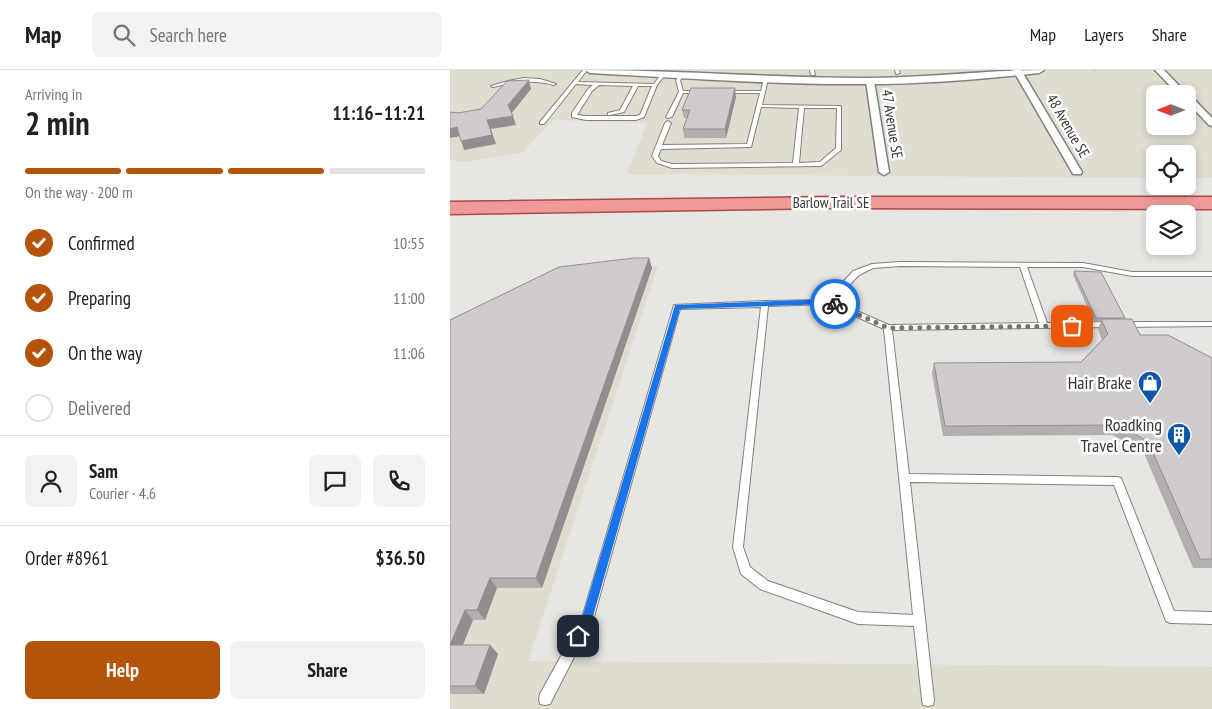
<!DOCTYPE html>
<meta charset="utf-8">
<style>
body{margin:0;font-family:"PT Sans Narrow",sans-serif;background:#f2f2f2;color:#202124;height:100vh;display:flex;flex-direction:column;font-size:19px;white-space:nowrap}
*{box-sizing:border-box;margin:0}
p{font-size:16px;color:#757577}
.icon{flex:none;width:28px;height:28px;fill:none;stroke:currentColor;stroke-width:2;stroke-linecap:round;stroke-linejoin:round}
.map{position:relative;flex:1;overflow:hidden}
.sheet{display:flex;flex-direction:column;background:#fff;width:450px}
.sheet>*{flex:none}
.needle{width:32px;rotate:270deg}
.fabs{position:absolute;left:696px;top:15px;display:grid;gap:10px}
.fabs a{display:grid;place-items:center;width:50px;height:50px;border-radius:8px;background:#fff;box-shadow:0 2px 8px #0003;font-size:25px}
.pin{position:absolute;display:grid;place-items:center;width:42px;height:42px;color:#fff;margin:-21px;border-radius:10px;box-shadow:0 2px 8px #0006}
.courier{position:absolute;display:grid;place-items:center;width:50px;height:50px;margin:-25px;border:4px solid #1a73e8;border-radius:50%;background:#fff;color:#222;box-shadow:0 1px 6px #0007}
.summary em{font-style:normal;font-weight:800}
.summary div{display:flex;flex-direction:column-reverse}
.summary{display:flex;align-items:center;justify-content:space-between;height:85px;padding:0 25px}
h1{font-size:32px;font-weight:800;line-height:38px}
.bar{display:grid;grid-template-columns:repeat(4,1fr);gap:8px 5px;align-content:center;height:60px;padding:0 25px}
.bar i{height:6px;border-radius:4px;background:#e0e0e0}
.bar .current{background:#b45309}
.bar p{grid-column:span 4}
.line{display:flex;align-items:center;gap:12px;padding:0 25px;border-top:1px solid #e0e0e0}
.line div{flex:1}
.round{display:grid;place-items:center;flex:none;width:52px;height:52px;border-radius:8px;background:#f2f2f2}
ol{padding:0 25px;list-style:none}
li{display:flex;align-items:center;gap:15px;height:55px}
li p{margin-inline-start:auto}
li .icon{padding:5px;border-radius:50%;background:#b45309;color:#fff;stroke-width:4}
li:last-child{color:#757577}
li i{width:28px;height:28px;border:2px solid #e0e0e0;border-radius:50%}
.action{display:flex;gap:10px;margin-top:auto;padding:10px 25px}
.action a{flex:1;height:58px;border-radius:8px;background:#b45309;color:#fff;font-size:20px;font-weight:800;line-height:58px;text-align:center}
.action a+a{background:#f2f2f2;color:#202124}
header{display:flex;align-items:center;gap:30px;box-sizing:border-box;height:70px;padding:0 25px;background:#fff;border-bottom:1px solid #e0e0e0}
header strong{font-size:24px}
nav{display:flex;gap:28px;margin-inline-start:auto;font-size:18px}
.search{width:350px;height:45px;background:#f2f2f2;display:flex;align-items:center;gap:12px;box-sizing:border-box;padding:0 18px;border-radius:8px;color:#757577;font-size:19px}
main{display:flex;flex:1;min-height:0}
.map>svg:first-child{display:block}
.built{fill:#e1dcd0;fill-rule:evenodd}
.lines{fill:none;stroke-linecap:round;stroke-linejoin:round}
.service-casing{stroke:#82807c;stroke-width:2}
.minor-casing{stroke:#82807c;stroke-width:3}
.tertiary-casing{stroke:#82807c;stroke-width:3}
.primary-casing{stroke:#a84b49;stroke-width:3}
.path{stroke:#a09f9c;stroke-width:2;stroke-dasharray:1 2;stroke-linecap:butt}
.service{fill:#fff;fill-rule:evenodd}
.minor{fill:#fff;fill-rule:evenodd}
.tertiary{fill:#fff;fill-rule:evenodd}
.primary{fill:#ef9a98;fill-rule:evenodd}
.wall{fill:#b3afb1}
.shaded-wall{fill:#928e90}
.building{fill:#d0cbce;stroke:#928e90}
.route{fill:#1a73e8}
.done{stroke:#757472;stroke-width:5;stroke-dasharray:0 9}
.labels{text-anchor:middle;stroke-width:5;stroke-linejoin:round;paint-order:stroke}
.far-street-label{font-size:15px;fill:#373635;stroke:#fff}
.poi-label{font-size:18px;fill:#373635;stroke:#fff;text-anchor:end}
</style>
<header>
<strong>Map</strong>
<div class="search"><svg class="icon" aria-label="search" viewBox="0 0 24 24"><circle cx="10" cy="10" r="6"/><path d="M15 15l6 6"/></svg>Search here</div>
<nav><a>Map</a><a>Layers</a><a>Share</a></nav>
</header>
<main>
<section class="sheet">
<div class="summary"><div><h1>2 min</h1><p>Arriving in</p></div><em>11:16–11:21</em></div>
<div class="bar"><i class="current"></i><i class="current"></i><i class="current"></i><i></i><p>On the way · 200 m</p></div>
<ol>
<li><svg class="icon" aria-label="check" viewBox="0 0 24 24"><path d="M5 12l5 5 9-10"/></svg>Confirmed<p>10:55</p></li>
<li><svg class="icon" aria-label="check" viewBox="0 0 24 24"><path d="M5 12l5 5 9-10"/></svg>Preparing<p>11:00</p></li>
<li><svg class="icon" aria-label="check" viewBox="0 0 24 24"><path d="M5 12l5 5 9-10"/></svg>On the way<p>11:06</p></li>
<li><i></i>Delivered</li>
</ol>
<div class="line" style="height:90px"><a class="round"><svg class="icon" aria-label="person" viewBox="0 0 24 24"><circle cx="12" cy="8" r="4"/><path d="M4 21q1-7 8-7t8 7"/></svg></a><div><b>Sam</b><p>Courier · 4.6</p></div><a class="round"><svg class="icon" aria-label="chat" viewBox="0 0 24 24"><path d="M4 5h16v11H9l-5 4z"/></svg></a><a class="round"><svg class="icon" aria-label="phone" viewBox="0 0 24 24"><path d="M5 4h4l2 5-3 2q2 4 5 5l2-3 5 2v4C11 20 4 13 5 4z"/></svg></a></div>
<div class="line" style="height:65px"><div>Order #8961</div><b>$36.50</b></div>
<div class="action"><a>Help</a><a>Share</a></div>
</section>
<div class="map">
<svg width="762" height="639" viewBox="0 0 762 639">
<rect width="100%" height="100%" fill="#e8e6e2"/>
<g class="built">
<path d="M0 0H762V108H738V84H705V108L177 104 197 53 103 50 72 83 15 92 0 90ZM705 24H738V56H705Z"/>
<polygon points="208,196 78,591 762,597 762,639 0,639 0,256 107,206"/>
</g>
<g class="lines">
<defs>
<g id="service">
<path d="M133 0H137L128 12 204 14 212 3 216 4 207 15 194 47 186 50H136L122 47V43L138 19 143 15 126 14 94 54H90V52ZM149 15 183 16 170 40 158 43V45H160L174 42 188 16H202L190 45 186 46H136L127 45 142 21Z"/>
<polygon points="360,0 364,0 365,5 361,5"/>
<polygon points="445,0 449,0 450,3 446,4"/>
<polygon points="231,4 235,5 230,10 233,21 251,21 253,22 251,23 233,23 222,47 217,48 216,47 229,22 226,10"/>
<path d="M74 8 90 9 106 14 104 15C83 9 64 12 43 17L41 16 58 11Z"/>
<path d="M316 8 318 9 312 35 391 36V80L371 96 222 98 207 93 202 86 215 53 218 51 221 53 212 75 297 74 310 23H274L272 22 274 21H311L314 9ZM311 37 349 38 343 93 222 94 211 91 208 86 211 79 301 77ZM354 38H387L386 78 370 92 349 93Z"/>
<path d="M450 192 633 193 682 202H762V206H682L633 197H577L597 253 660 252 663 253 664 255 663 257 442 260 459 404 667 407 671 408 724 541 762 542V554L720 553 716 551 664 415 460 412 484 630 483 635 478 636 473 635 472 630 464 556 408 554 310 519 291 504 283 477 311 237 230 239 143 550 100 634 95 635 90 634 89 629 90 624 132 548 224 235 315 231 377 230 403 201 422 194ZM450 196 570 197 589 253 439 255 384 231 409 205 423 198ZM378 234 434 259 463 545 408 542 318 511 300 497 293 477 318 236Z"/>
<polygon points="673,252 762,252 762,256 670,257 669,255 670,253"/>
</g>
<g id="minor">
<polygon points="563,0 571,0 632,102 631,104 623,104 622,102"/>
<polygon points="705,0 714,0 737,24 728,24"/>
<polygon points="420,8 424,11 439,102 434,105 429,102 416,11"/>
<polygon points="738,25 741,26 762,48 762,56 759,55 738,33"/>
</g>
<path id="tertiary" d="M135 0C228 0 322 8 416 8 476 8 535 0 594 0L589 3C532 9 475 14 418 14 325 15 232 8 140 3Z"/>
<polygon id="primary" points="381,127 762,127 762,139 381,138 0,144 0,132"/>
</defs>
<use href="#service" class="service-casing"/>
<use href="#minor" class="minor-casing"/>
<use href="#tertiary" class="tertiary-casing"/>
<use href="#primary" class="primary-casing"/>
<polyline class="path" points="644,0 646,0"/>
<use href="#service" class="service"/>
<use href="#minor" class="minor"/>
<use href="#tertiary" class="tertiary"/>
<use href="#primary" class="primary"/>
</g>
<g class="wall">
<polygon points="286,27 276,68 234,68 233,59 237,48 234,48 232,40"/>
<polygon points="199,188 202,198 92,518 47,518 35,550 23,550 13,575 40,575 48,584 34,624 0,624 0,250"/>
<polygon points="624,201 675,248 674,249 690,265 762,288 762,498 743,498 693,381 662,365 493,366 482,303 484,293 631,292 652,270 648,259 651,251 644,252 623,205"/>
</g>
<g class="shaded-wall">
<polygon points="79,10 81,19 61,44 58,35"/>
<polygon points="285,18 286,27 276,68 275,59"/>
<polygon points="63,46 66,55 41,59 46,74 14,80 11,71 37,50"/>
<polygon points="7,57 11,66 0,68 0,59"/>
<polygon points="199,188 202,198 92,518 86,508"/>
<polygon points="40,508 47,518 35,550 27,540"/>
<polygon points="15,540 23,550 9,584 0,575"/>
<polygon points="40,575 48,584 34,624 25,616"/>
</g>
<g class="building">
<polygon points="79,10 58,35 63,46 37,50 42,65 11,71 7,57 0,59 0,42 8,43 31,39 57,11"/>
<polygon points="241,18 285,18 275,59 233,59 240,40 232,40"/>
<polygon points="184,188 199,188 86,508 40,508 27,540 15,540 0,575 0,250 109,197"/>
<polygon points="624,201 651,202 675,248 646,248"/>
<polygon points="651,249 682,249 690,265 718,265 762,288 762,489 750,489 698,371 667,355 495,356 484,293 631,292 658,264"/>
<polygon points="0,575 40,575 25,616 0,616"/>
</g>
<polygon class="route" points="379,229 388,234 385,237 378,234 230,239 142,550 132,570 128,571 125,570 123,566 132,548 225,235"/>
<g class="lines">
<polyline class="done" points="385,234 438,258 622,256"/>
</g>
<defs>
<symbol id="shop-pin" viewBox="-11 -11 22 30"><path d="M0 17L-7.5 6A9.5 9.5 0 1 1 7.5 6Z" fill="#1056a6" stroke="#fff"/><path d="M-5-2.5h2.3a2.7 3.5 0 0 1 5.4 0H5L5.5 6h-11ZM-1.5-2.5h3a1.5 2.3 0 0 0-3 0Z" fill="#fff"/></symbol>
<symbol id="building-pin" viewBox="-11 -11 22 30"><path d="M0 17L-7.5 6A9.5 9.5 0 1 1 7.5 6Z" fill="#1056a6" stroke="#fff"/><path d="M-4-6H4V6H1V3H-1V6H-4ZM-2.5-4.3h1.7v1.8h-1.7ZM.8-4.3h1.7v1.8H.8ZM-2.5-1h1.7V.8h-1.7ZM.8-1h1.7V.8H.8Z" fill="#fff"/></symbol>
</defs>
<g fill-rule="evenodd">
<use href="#shop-pin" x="686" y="299" width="28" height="38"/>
<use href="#building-pin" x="715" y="351" width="28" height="38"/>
</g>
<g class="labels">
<g class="far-street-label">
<text transform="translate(442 54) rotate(81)" y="5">47 Avenue SE</text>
<text transform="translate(618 56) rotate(60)" y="5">48 Avenue SE</text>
<text x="381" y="138">Barlow Trail SE</text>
</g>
<g class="poi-label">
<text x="682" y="319">Hair Brake</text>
<text x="712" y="361">Roadking<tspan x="712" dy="21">Travel Centre</tspan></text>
</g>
</g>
</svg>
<div class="fabs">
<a><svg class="needle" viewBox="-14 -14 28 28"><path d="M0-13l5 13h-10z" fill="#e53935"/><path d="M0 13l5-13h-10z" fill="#757577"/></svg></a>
<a><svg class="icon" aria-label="locate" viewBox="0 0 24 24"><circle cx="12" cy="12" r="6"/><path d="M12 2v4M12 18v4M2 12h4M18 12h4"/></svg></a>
<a><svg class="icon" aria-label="layers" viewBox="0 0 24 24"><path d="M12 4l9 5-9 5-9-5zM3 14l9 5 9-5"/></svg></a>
</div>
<div class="pin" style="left:622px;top:256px;background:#ea580c"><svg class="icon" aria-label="bag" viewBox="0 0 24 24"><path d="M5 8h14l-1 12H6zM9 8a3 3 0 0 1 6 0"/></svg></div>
<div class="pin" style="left:128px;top:566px;background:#1f2937"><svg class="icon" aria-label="home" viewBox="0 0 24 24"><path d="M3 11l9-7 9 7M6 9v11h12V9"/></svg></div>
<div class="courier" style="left:385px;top:234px"><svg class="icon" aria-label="bike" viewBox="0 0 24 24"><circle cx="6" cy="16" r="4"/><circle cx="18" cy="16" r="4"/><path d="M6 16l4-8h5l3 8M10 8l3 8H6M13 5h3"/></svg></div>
</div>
</main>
